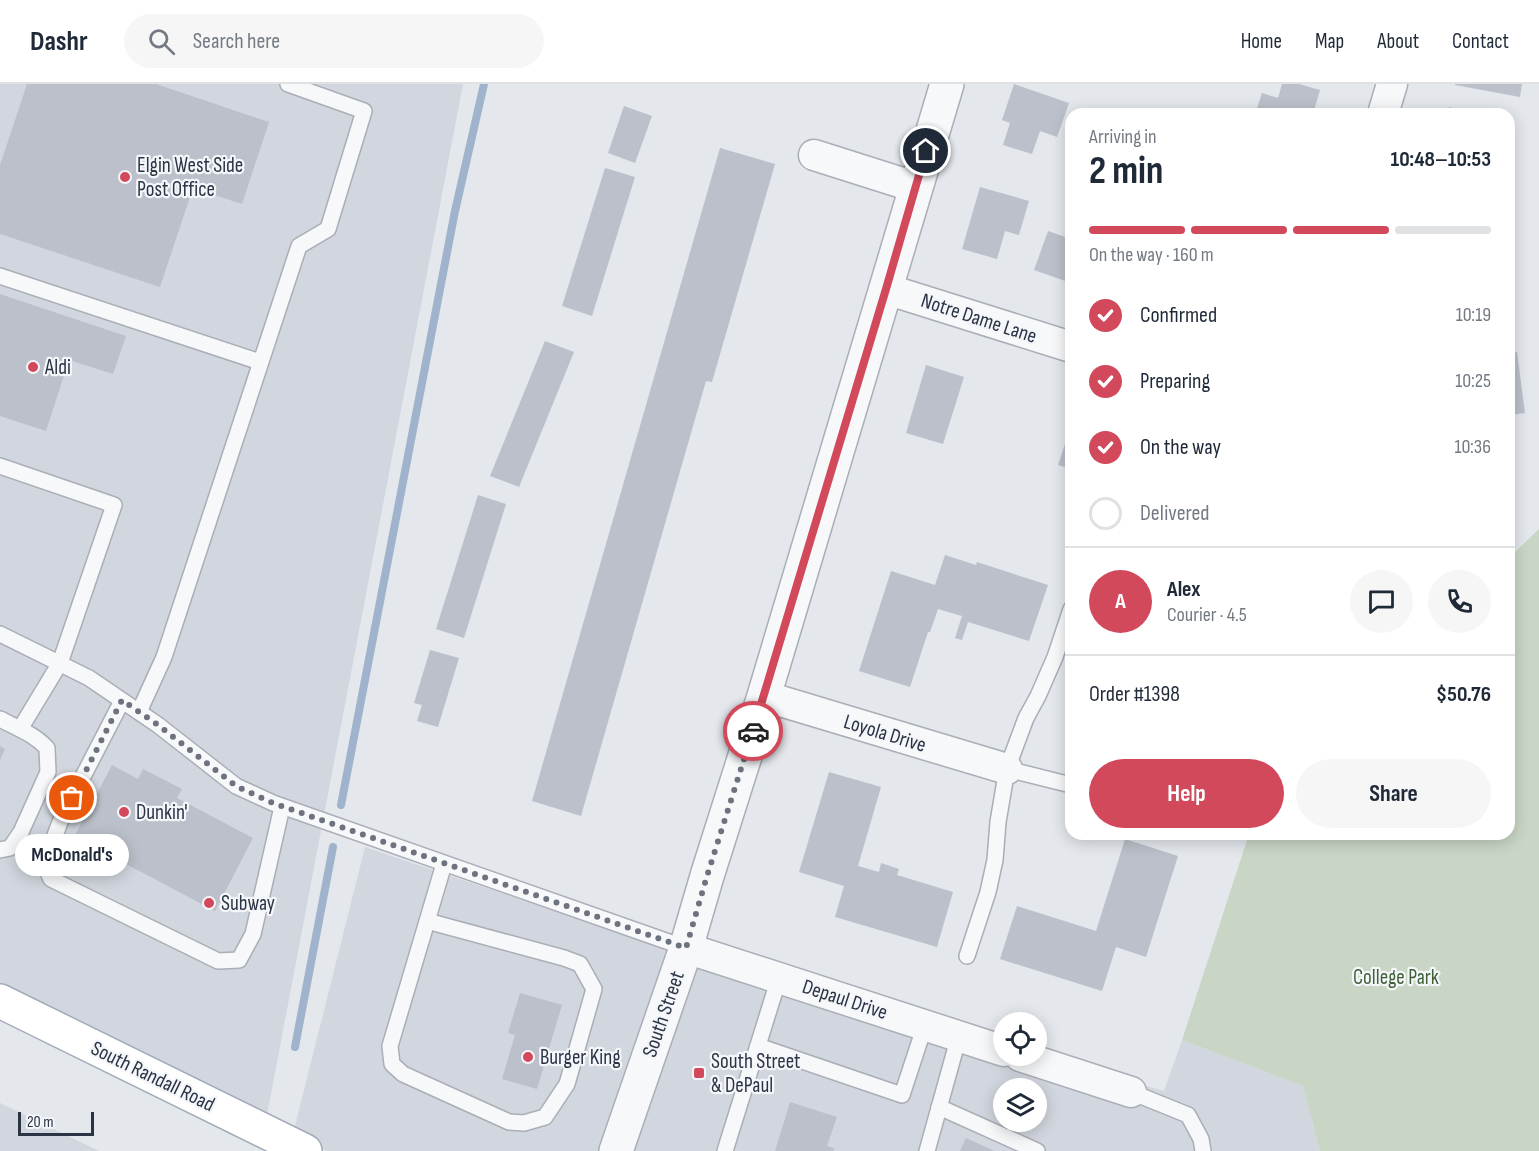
<!DOCTYPE html>
<meta charset="utf-8">
<style>
body{margin:0;font-family:"Sofia Sans Condensed",sans-serif;background:#f6f6f7;color:#1f2937;height:100vh;display:flex;flex-direction:column;font-size:22px;white-space:nowrap}
*{box-sizing:border-box;margin:0}
p{font-size:20px;color:#747a83}
.icon{flex:none;width:33px;height:33px;fill:none;stroke:currentColor;stroke-width:2;stroke-linecap:round;stroke-linejoin:round}
.map{position:relative;flex:1;overflow:hidden}
.details{position:absolute;left:1065px;top:24px;width:450px;height:732px;display:flex;flex-direction:column;background:#fff;border-radius:18px;box-shadow:0 3px 15px #0003}
.details>*{flex:none}
.tools{position:absolute;left:993px;top:928px;display:grid;gap:12px}
.tools a{display:grid;place-items:center;width:54px;height:54px;border-radius:50%;background:#fff;box-shadow:0 3px 15px #0003;font-size:30px}
.scale{position:absolute;left:18px;bottom:15px;width:76px;box-sizing:border-box;padding-left:6px;border:3px solid #2b3445;border-top:0;font-size:16px;line-height:21px;white-space:nowrap;color:#2b3445;-webkit-text-stroke:4px #f4f6f9;paint-order:stroke}
.pin{position:absolute;display:grid;place-items:center;width:51px;height:51px;color:#fff;margin:-26px;border:3px solid #fff;border-radius:50%;box-shadow:0 2px 6px #0007}
.courier{position:absolute;display:grid;place-items:center;width:60px;height:60px;margin:-30px;border:4px solid #d1495b;border-radius:50%;background:#fff;color:#222;box-shadow:0 2px 8px #0007}
.bubble{position:absolute;height:42px;border-radius:21px;background:#fff;box-shadow:0 3px 15px #0003;font-size:20px;font-weight:700;line-height:42px;text-align:center}
.head em{font-style:normal;font-weight:700}
.head div{display:flex;flex-direction:column-reverse}
.head{display:flex;align-items:center;justify-content:space-between;height:102px;padding:0 24px}
h1{font-size:39px;font-weight:700;line-height:45px}
.bar{display:grid;grid-template-columns:repeat(4,1fr);gap:9px 6px;align-content:center;height:72px;padding:0 24px}
.bar i{height:8px;border-radius:4px;background:#e0e1e3}
.bar .current{background:#d1495b}
.bar p{grid-column:span 4}
.line{display:flex;align-items:center;gap:15px;padding:0 24px;border-top:2px solid #e0e1e3}
.line div{flex:1}
.round{display:grid;place-items:center;flex:none;width:63px;height:63px;border-radius:32px;background:#f6f6f7}
ol{padding:0 24px;list-style:none}
li{display:flex;align-items:center;gap:18px;height:66px}
li p{margin-inline-start:auto}
li .icon{padding:6px;border-radius:50%;background:#d1495b;color:#fff;stroke-width:4}
li:last-child{color:#747a83}
li i{width:33px;height:33px;border:3px solid #e0e1e3;border-radius:50%}
.primary-button{display:flex;gap:12px;margin-top:auto;padding:12px 24px}
.primary-button a{flex:1;height:69px;border-radius:36px;background:#d1495b;color:#fff;font-size:24px;font-weight:700;line-height:69px;text-align:center}
.primary-button a+a{background:#f6f6f7;color:#1f2937}
header{display:flex;align-items:center;gap:36px;box-sizing:border-box;height:84px;padding:0 30px;background:#fff;border-bottom:2px solid #e0e1e3}
header strong{font-size:28px}
nav{display:flex;gap:33px;margin-inline-start:auto;font-size:21px}
.search{width:420px;height:54px;background:#f6f6f7;display:flex;align-items:center;gap:15px;box-sizing:border-box;padding:0 21px;border-radius:33px;color:#747a83;font-size:22px}
.map>svg:first-child{display:block}
.built{fill:#d2d6de;fill-rule:evenodd}
.green{fill:#c9d6c5}
.lines{fill:none;stroke-linecap:round;stroke-linejoin:round}
.stream{stroke:#9fb4cc;stroke-width:8}
.building{fill:#bbc0ca}
.service-casing{stroke:#a9aeb7;stroke-width:18}
.minor-casing{stroke:#a9aeb7;stroke-width:33}
.tertiary-casing{stroke:#a9aeb7;stroke-width:36}
.primary-casing{stroke:#a3abb8;stroke-width:36}
.service{stroke:#f7f8fa;stroke-width:15}
.minor{stroke:#f7f8fa;stroke-width:30}
.tertiary{stroke:#f7f8fa;stroke-width:33}
.primary{stroke:#fff;stroke-width:33}
.done{stroke:#6c737f;stroke-width:6;stroke-dasharray:0 10.8}
.route{stroke:#d1495b;stroke-width:8}
.poi-dot{fill:#d1495b;stroke:#f4f6f9;stroke-width:2}
.labels{text-anchor:middle;stroke-width:4.5;stroke-linejoin:round;paint-order:stroke}
.poi-label{font-size:21px;fill:#2b3445;stroke:#f4f6f9;text-anchor:start}
.street-label{font-size:21px;fill:#2b3445;stroke:#f4f6f9}
.park-label{font-size:21px;fill:#3f6138;stroke:#f4f6f9}
</style>
<header>
<strong>Dashr</strong>
<div class="search"><svg class="icon" aria-label="search" viewBox="0 0 24 24"><circle cx="10" cy="10" r="6"/><path d="M15 15l6 6"/></svg>Search here</div>
<nav><a>Home</a><a>Map</a><a>About</a><a>Contact</a></nav>
</header>
<div class="map">
<svg width="1539" height="1067" viewBox="0 0 1539 1067">
<rect width="100%" height="100%" fill="#e4e7ec"/>
<g class="built">
<polygon points="0,0 463,0 266,1036 0,906"/>
<polygon points="365,763 676,868 608,1067 327,1067 293,1050"/>
<path d="M690 876 1164 1007 1182 956 1303 1002 1320 1067H627ZM1004 1005H1036V1038H1004Z"/>
<polygon points="0,1019 99,1067 0,1067"/>
</g>
<polygon class="green" points="1539,445 1539,1067 1320,1067 1303,1002 1182,956 1249,750 1509,750 1509,474"/>
<g class="lines">
<g class="stream">
<polyline points="341,721 455,127 484,0"/>
<polyline points="295,963 333,763"/>
</g>
</g>
<g class="building">
<polygon points="27,0 156,0 269,38 242,120 193,104 160,203 0,150 0,81"/>
<polygon points="1014,0 1069,19 1057,53 1040,47 1032,70 1003,61 1010,39 1002,36"/>
<polygon points="1282,0 1299,0 1320,6 1313,30 1255,30 1262,9 1278,14"/>
<polygon points="1455,0 1522,0 1520,13 1455,1"/>
<polygon points="624,22 652,32 635,79 608,69"/>
<polygon points="1449,23 1472,29 1472,30 1447,30"/>
<polygon points="1509,56 1515,58 1510,78 1509,77"/>
<polygon points="720,64 775,80 712,298 706,297 581,732 532,717"/>
<polygon points="605,84 635,93 592,232 562,222"/>
<polygon points="980,103 1029,117 1019,151 1005,147 997,175 962,165"/>
<polygon points="1048,147 1071,155 1071,199 1034,186"/>
<polygon points="0,210 126,252 113,290 69,276 46,347 0,332"/>
<polygon points="545,257 574,268 519,403 490,392"/>
<polygon points="1517,268 1525,329 1509,331 1509,269"/>
<polygon points="926,281 964,293 943,360 906,349"/>
<polygon points="1071,342 1071,385 1058,381"/>
<polygon points="1070,393 1071,393 1071,410 1066,409"/>
<polygon points="478,411 506,420 464,554 436,545"/>
<polygon points="945,471 976,481 977,478 1048,501 1029,557 968,538 962,556 955,554 962,532 938,525 930,548 928,548 910,603 859,587 891,487 935,501"/>
<polygon points="430,566 459,574 438,643 417,637 422,621 414,619"/>
<polygon points="0,662 5,665 0,676"/>
<polygon points="112,681 138,695 143,685 182,705 177,714 253,754 215,827 111,772 101,792 64,772"/>
<polygon points="829,688 881,703 858,782 879,788 881,779 899,785 897,791 953,808 937,863 835,833 844,802 799,788"/>
<polygon points="1125,755 1178,772 1146,873 1116,863 1102,907 1000,875 1017,822 1096,847"/>
<polygon points="520,909 562,921 537,1005 502,995 515,951 508,949"/>
<polygon points="790,1018 837,1033 827,1062 834,1064 833,1067 775,1067"/>
<polygon points="966,1054 994,1067 960,1067"/>
</g>
<g class="lines">
<defs>
<g id="service">
<polyline points="0,192 260,278"/>
<polyline points="0,382 114,421 60,579 20,645"/>
<polyline points="0,550 89,594 158,641 236,702 273,719 686,864"/>
<polyline points="122,617 62,733 44,780 51,795 218,877 239,876 253,850 282,723"/>
<polyline points="139,628 164,573 299,162 328,145 364,27 288,0"/>
<path d="M0 635C17 644 34 650 47 664L48 688 21 748 10 764 0 766"/>
<polyline points="1007,685 1071,701"/>
<polyline points="427,837 564,874 580,880 594,905 567,1000 545,1033 524,1039 509,1038 403,990 392,980 390,962 444,780"/>
<polyline points="967,872 988,808 995,776 998,738 1007,685 1026,634 1038,612 1055,573 1071,525"/>
<polyline points="758,962 902,1011 925,941"/>
<polyline points="1131,1008 1188,1031 1201,1055 1203,1067"/>
<polyline points="939,1023 1037,1067"/>
<polyline points="725,1067 779,894"/>
<polyline points="927,1067 959,952"/>
</g>
<g id="minor">
<polyline points="1383,30 1392,0"/>
<polyline points="814,71 915,103"/>
<polyline points="886,205 1071,263"/>
<polyline points="764,612 1007,685"/>
<polyline points="686,864 1004,967"/>
<polyline points="1020,972 1131,1008"/>
</g>
<polyline id="tertiary" points="616,1067 686,864 707,792 764,612 947,0"/>
<polyline id="primary" points="0,917 305,1067"/>
</defs>
<use href="#service" class="service-casing"/>
<use href="#minor" class="minor-casing"/>
<use href="#tertiary" class="tertiary-casing"/>
<use href="#primary" class="primary-casing"/>
<use href="#service" class="service"/>
<use href="#minor" class="minor"/>
<use href="#tertiary" class="tertiary"/>
<use href="#primary" class="primary"/>
</g>
<g class="lines">
<polyline class="done" points="72,714 122,616 158,641 236,702 273,719 686,864 707,792 753,647"/>
<polyline class="route" points="753,647 886,205 926,67"/>
</g>
<g class="poi-dot">
<circle cx="125" cy="93" r="6"/>
<circle cx="33" cy="283" r="6"/>
<circle cx="124" cy="728" r="6"/>
<circle cx="209" cy="819" r="6"/>
<circle cx="528" cy="973" r="6"/>
<rect x="693" y="983" width="12" height="12" rx="3"/>
</g>
<g class="labels">
<g class="poi-label">
<text x="137" y="88">Elgin West Side<tspan x="137" dy="24">Post Office</tspan></text>
<text x="45" y="290">Aldi</text>
<text x="136" y="735">Dunkin'</text>
<text x="221" y="826">Subway</text>
<text x="540" y="980">Burger King</text>
<text x="711" y="984">South Street<tspan x="711" dy="24">&amp; DePaul</tspan></text>
</g>
<g class="street-label">
<text transform="translate(979 234) rotate(18)" y="7">Notre Dame Lane</text>
<text transform="translate(885 649) rotate(17)" y="7">Loyola Drive</text>
<text transform="translate(845 915) rotate(18)" y="7">Depaul Drive</text>
<text transform="translate(663 930) rotate(-71)" y="7">South Street</text>
<text transform="translate(153 992) rotate(26)" y="7">South Randall Road</text>
</g>
<g class="park-label">
<text x="1396" y="900">College Park</text>
</g>
</g>
</svg>
<div class="tools">
<a><svg class="icon" aria-label="locate" viewBox="0 0 24 24"><circle cx="12" cy="12" r="6"/><path d="M12 2v4M12 18v4M2 12h4M18 12h4"/></svg></a>
<a><svg class="icon" aria-label="layers" viewBox="0 0 24 24"><path d="M12 4l9 5-9 5-9-5zM3 14l9 5 9-5"/></svg></a>
</div>
<div class="scale">20 m</div>
<div class="pin" style="left:72px;top:714px;background:#ea580c"><svg class="icon" aria-label="bag" viewBox="0 0 24 24"><path d="M5 8h14l-1 12H6zM9 8a3 3 0 0 1 6 0"/></svg></div>
<div class="pin" style="left:926px;top:67px;background:#1f2937"><svg class="icon" aria-label="home" viewBox="0 0 24 24"><path d="M3 11l9-7 9 7M6 9v11h12V9"/></svg></div>
<div class="courier" style="left:753px;top:647px"><svg class="icon" aria-label="car" viewBox="0 0 24 24"><path d="M5 17H2v-5l4-1 3-4h7l3 4 3 1v5h-3M9 17h6M6 11h13"/><circle cx="7" cy="17" r="2"/><circle cx="17" cy="17" r="2"/></svg></div>
<div class="bubble" style="left:15px;top:750px;width:114px">McDonald's</div>
<section class="details">
<div class="head"><div><h1>2 min</h1><p>Arriving in</p></div><em>10:48–10:53</em></div>
<div class="bar"><i class="current"></i><i class="current"></i><i class="current"></i><i></i><p>On the way · 160 m</p></div>
<ol>
<li><svg class="icon" aria-label="check" viewBox="0 0 24 24"><path d="M5 12l5 5 9-10"/></svg>Confirmed<p>10:19</p></li>
<li><svg class="icon" aria-label="check" viewBox="0 0 24 24"><path d="M5 12l5 5 9-10"/></svg>Preparing<p>10:25</p></li>
<li><svg class="icon" aria-label="check" viewBox="0 0 24 24"><path d="M5 12l5 5 9-10"/></svg>On the way<p>10:36</p></li>
<li><i></i>Delivered</li>
</ol>
<div class="line" style="height:108px"><b class="round" style="background:#d1495b;color:#fff">A</b><div><b>Alex</b><p>Courier · 4.5</p></div><a class="round"><svg class="icon" aria-label="chat" viewBox="0 0 24 24"><path d="M4 5h16v11H9l-5 4z"/></svg></a><a class="round"><svg class="icon" aria-label="phone" viewBox="0 0 24 24"><path d="M5 4h4l2 5-3 2q2 4 5 5l2-3 5 2v4C11 20 4 13 5 4z"/></svg></a></div>
<div class="line" style="height:78px"><div>Order #1398</div><b>$50.76</b></div>
<div class="primary-button"><a>Help</a><a>Share</a></div>
</section>
</div>
